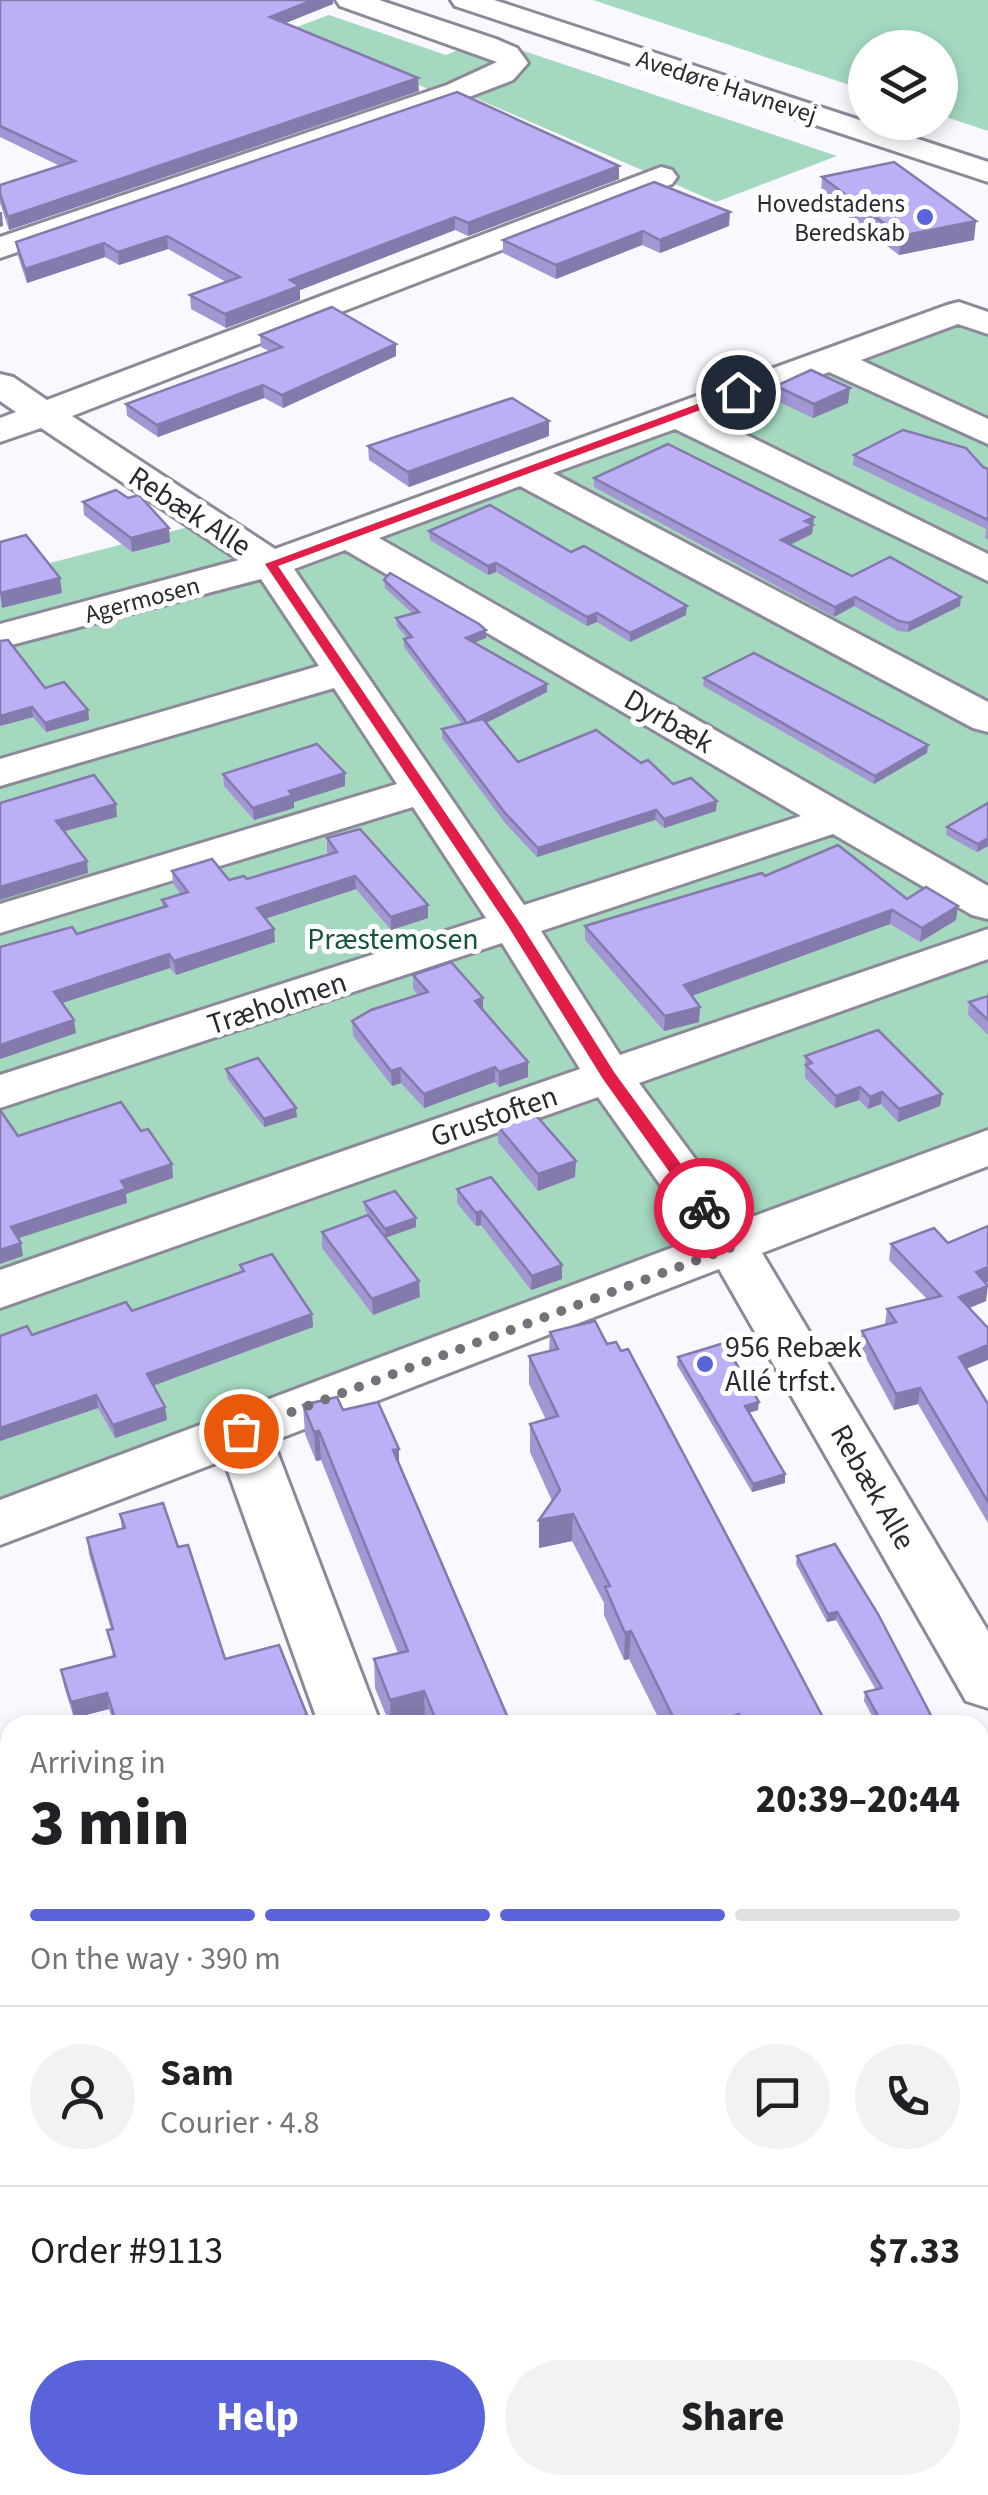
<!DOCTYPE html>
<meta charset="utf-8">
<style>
body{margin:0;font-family:"Source Sans 3",sans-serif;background:#f2f2f2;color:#202124;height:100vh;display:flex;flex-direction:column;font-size:38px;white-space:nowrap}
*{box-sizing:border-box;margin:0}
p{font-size:32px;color:#757577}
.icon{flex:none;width:55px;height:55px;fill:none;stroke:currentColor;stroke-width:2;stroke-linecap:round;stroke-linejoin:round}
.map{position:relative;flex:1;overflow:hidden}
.drawer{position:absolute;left:0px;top:1715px;width:990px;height:780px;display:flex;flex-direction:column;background:#fff;border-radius:30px 30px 0 0;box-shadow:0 5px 15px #0003}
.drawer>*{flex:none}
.tools{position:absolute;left:848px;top:30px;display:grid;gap:20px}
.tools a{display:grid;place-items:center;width:110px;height:110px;border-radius:50%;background:#fff;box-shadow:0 5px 15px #0003;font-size:50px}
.pin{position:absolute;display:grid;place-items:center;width:85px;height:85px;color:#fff;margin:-42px;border:5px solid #fff;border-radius:50%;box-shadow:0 2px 10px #0007}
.courier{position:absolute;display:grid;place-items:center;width:100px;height:100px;margin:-50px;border:8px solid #e11d48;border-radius:50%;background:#fff;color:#222;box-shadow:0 2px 12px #0007}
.summary em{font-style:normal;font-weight:800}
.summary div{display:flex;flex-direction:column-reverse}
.summary{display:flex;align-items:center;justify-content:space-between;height:170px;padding:0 30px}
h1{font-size:65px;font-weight:800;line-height:75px}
.bar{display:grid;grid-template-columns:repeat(4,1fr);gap:15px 10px;align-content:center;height:120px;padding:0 30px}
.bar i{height:12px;border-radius:8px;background:#e0e0e0}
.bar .current{background:#5963da}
.bar p{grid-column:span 4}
.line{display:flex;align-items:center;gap:25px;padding:0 30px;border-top:2px solid #e0e0e0}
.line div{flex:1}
.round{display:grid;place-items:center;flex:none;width:105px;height:105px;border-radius:52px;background:#f2f2f2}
.action{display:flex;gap:20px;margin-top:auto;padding:20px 30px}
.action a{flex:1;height:115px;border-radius:60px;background:#5963da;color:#fff;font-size:40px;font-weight:800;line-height:115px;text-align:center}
.action a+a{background:#f2f2f2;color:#202124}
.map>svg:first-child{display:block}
.green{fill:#a4d8bf}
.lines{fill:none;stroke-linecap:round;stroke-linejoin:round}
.minor-casing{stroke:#8c8a99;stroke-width:6}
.minor{fill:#fff;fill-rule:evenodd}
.wall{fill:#a296d3}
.shaded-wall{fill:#847aac}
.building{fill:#bcaff5;stroke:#847aac;stroke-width:2.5}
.route{fill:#e11d48}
.done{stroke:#737279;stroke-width:10;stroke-dasharray:0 18}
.poi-dot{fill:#5963da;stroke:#fff;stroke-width:4}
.labels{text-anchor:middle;stroke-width:10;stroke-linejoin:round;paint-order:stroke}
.far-street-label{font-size:25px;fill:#2b2a31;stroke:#fff}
.far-poi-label{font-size:25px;fill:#2b2a31;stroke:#fff;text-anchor:end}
.street-label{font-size:30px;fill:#2b2a31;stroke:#fff}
.park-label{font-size:30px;fill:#12543c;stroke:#fff}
.poi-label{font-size:30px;fill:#2b2a31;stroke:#fff;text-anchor:start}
</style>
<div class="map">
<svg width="988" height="2495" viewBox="0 0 988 2495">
<rect width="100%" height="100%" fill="#f9f8fe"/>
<g class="green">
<polygon points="593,0 988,0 988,131 940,115 940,48 865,48 865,90"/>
<polygon points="329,15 446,55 467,46 495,60 496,67 432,91 294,28"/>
<path d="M509 46 837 156 716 202 468 95C490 87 522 83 525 56Z"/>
<polygon points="963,319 988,330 988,1131 0,1505 0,576 192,526 259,573"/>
</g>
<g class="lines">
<defs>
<g id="minor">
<polygon points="336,0 379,0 496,39 517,48 528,63 513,80 469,97 0,258 0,237 447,85 497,62 340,6"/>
<polygon points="451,0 494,0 988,162 988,182 455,6"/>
<path d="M661 167 672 170 677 177 672 184 72 416 275 549 947 305 959 302 988 312V334L958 324 861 360 988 419V444L829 372 708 416 988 554V581L675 429 553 473 988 702V732L973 728 520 486 379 538 988 886V919L972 915 833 834 541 931 620 1055 988 929V959L639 1083 741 1221 988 1130V1166L762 1253 988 1631V1708L966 1701 719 1269 273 1441 381 1725H319L224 1460 0 1545V1500L698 1238 598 1097 0 1308V1270L580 1069 502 943 0 1108V1075L486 918 413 807 0 933V904L397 784 334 688 0 786V759L319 666 261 579 0 648V624L239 560 41 428 0 442V418L16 412 0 401V374L13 377 47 400ZM345 550 801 816 524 905 294 569Z"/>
<polygon points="988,2061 988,2124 980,2127 980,2064"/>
<polygon points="286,2485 375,2485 371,2495 282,2495"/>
</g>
</defs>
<use href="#minor" class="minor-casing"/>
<use href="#minor" class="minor"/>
</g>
<g class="wall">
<polygon points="0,0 333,4 285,23 419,91 9,230 0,203 0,185 60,166 0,137"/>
<polygon points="822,177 974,240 899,255 821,196"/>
<polygon points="619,179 468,236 455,230 300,290 300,300 226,328 191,309 190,295 226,282 168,249 119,265 105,257 27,283 18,256 16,242"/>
<polygon points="729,226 660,253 642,245 556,279 503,253 503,240"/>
<polygon points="260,335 396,356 283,408 264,398 158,437 127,416 126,404 269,351 261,347"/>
<polygon points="776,386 848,403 813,418 775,400"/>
<polygon points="549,436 409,487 369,460 368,446"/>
<polygon points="854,455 983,467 988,469 988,539 985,538 986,529 853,465"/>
<polygon points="594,478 814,517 812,534 790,545 852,576 960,606 908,632 898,631 854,606 834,617 594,487"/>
<polygon points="83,502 170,542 132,552 84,515"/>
<polygon points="429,531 571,552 686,615 630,642 597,622 587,626 496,572 488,575 430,540"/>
<polygon points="384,580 486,630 486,638 474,642 547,684 547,692 486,723 518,762 673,784 716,811 664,828 655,820 537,857 505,823 442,738 442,729 462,724 404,647 404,639 407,638 397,626 396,618 413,614 385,588"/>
<polygon points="704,678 927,753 874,784 703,686"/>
<polygon points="45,688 88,710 89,720 46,732 33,717 0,726"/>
<polygon points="223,774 345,786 294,802 294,808 254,820 224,786"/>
<polygon points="988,803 988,846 977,852 946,835 947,827"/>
<polygon points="327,838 428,905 428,918 391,930 356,889 265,919 275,942 176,975 170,968 62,1003 76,1033 0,1059 77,934 163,908 162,900 181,894 173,884 172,871 229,880 247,879 329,854 327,852"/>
<polygon points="765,876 907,899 956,920 920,942 890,924 692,996 699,1022 664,1031 585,940 585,926"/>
<polygon points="413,975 483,998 483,1010 528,1077 499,1087 495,1082 424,1108 401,1083 392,1086 353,1036 352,1021 418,995 413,989"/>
<polygon points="988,991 988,1035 968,1015 969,1002 987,996"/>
<polygon points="805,1056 942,1094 940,1106 898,1122 881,1104 868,1109 859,1100 835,1108 805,1078"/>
<polygon points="226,1069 297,1117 264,1127 227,1078"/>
<polygon points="498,1126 575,1177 538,1191 498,1142"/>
<polygon points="457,1189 562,1279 531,1290 481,1225 476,1226 457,1203"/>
<polygon points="364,1202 416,1218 416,1227 385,1237 420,1297 373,1315 322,1248 322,1232 368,1215 365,1210"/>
<polygon points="891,1244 988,1282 986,1283 986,1301 969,1308 966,1369 988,1404 988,1523 918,1404 894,1410 860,1347 862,1331 885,1325 887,1309 927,1299 889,1260"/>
<polygon points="240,1265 312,1314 313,1327 153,1386 165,1407 167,1420 115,1438 98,1408 0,1441 0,1336 32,1335 132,1311 241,1272"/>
<polygon points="550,1332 607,1344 827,1725 662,1725 629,1659 624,1660 604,1615 604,1603 572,1541 539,1548 539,1520 552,1501 530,1452 530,1424 546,1420 529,1384 529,1356 549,1352"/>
<polygon points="678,1357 758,1410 749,1413 785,1483 752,1492 677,1365"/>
<polygon points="303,1405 343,1410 399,1449 399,1465 511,1725 427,1725 425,1720 403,1725 390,1725 375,1688 374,1659 398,1653 321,1460 316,1461 305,1434"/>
<polygon points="120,1514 178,1547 225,1659 307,1715 308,1725 114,1725 109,1709 74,1718 64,1686 61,1670 113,1656 107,1630 111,1629 89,1554 87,1538 122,1529"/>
<polygon points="797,1556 936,1725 877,1725 864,1701 865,1692 876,1690 836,1620 827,1622 796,1564"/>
<polygon points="988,2217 988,2238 980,2229 982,2221"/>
<polygon points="988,2270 988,2360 980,2350 980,2275"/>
<polygon points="742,2485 875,2485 861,2495 749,2495"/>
</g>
<g class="shaded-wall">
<polygon points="313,0 333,0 333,4 271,29 270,17"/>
<polygon points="418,78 419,91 9,230 8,217"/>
<polygon points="619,166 619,179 468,236 468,223"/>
<polygon points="0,212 2,212 3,226 0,227"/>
<polygon points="730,212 729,226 660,253 660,240"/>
<polygon points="455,217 455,230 300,290 300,300 226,328 225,314 290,280"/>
<polygon points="976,221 974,240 899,255 901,236"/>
<polygon points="643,231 642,245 556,279 556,265"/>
<polygon points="167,236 168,249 119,265 118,252"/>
<polygon points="104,243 105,257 27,283 25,269"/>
<polygon points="396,344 396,356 283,408 282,395"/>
<polygon points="263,385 264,398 158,437 157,425"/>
<polygon points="850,388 848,403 813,418 814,404"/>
<polygon points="549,421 549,436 409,487 408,472"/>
<polygon points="814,517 812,534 781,549 781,540 805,521"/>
<polygon points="169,528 170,542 132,552 131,538"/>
<polygon points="496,563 496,572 488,575 488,566"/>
<polygon points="60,578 62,593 2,608 0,593"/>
<polygon points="855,597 854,606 834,617 835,607"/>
<polygon points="961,597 960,606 908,632 909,623"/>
<polygon points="687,606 686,615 630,642 630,633"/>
<polygon points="597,613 597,622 587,626 587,617"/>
<polygon points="486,630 486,638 466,646 466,638"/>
<polygon points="547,684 547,692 468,732 468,724"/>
<polygon points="32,707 33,717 0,726 0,716"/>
<polygon points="88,710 89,720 46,732 45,723"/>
<polygon points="928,745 927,753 874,784 875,776"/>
<polygon points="345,773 345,786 294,802 294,808 254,820 253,808 289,791"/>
<polygon points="717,801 716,811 664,828 664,819"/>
<polygon points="116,804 117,817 58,833 56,821"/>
<polygon points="656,810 655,820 537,857 538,848"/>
<polygon points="988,838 988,846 977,852 978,844"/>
<polygon points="87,861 88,873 0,900 0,887"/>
<polygon points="355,876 356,889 258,921 257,908"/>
<polygon points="428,905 428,918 391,930 391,917"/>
<polygon points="958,906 956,920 920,942 922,928"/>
<polygon points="892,910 890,924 683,999 684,985"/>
<polygon points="274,929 275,942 176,975 174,961"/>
<polygon points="169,954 170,968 56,1005 54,992"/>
<polygon points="483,998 483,1012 475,1001"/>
<polygon points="700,1007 699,1022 664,1031 665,1016"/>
<polygon points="74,1020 76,1033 0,1059 0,1045"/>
<polygon points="528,1062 528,1077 499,1087 499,1072"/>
<polygon points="495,1067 495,1082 424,1108 424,1094"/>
<polygon points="400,1068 401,1083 392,1086 391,1071"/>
<polygon points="860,1087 859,1100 835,1108 836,1096"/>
<polygon points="882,1092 881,1104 868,1109 870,1097"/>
<polygon points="942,1094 940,1106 898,1122 899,1109"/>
<polygon points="296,1108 297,1117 264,1127 264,1119"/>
<polygon points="576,1161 575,1177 538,1191 538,1174"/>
<polygon points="172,1164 173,1178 126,1194 127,1203 13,1240 11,1227 121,1181"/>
<polygon points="481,1211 481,1225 476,1226 476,1213"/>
<polygon points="416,1218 416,1227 385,1238 385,1229"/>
<polygon points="21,1243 23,1256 0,1264 0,1250"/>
<polygon points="562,1265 562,1279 531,1290 532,1276"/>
<polygon points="988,1267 988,1282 973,1288 976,1272"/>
<polygon points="419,1281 420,1297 373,1315 372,1299"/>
<polygon points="988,1286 986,1301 957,1313 959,1297"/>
<polygon points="312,1314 313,1327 149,1387 147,1374"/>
<polygon points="988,1345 988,1360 956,1373 959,1357"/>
<polygon points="920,1388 918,1404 894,1410 896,1394"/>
<polygon points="96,1395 98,1408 0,1441 0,1428"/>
<polygon points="759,1402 758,1410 744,1414 745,1406"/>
<polygon points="165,1407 167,1420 115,1438 113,1425"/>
<polygon points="319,1431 321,1460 316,1461 314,1432"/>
<polygon points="399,1449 399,1478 393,1450"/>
<polygon points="785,1474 785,1483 752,1492 753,1484"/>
<polygon points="573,1514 572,1541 539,1548 539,1520"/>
<polygon points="837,1612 836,1620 827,1622 828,1614"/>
<polygon points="631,1631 629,1659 624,1660 625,1633"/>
<polygon points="424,1691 425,1720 403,1725 391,1725 390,1700"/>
<polygon points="107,1693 109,1709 74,1718 71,1702"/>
<polygon points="739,1714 738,1725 709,1725"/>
<polygon points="307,1715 308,1725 282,1725 282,1723"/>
<polygon points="988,1947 988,1961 980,1965 980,1951"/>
<polygon points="10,2055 10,2072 0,2075 0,2058"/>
<polygon points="10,2179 10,2194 0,2197 0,2182"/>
<polygon points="40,2485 69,2485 52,2495 26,2495 26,2493"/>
<polygon points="858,2485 875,2485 861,2495 847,2495 848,2492"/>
</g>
<g class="building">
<polygon points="0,0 313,0 270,17 418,78 8,217 0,194 0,185 75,161 0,126"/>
<polygon points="457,92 619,166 468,223 455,217 290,280 300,286 225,314 190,295 240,277 167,236 118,252 104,243 25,269 16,242"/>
<polygon points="894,162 976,221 901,236 822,177"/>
<polygon points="654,182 730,212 660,240 643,231 556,265 503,240"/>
<polygon points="332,307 396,344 282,395 263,385 157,425 126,404 282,347 260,335"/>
<polygon points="811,370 850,388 814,404 776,386"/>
<polygon points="512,398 549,421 408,472 368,446"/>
<polygon points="903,430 966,448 983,467 988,469 988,520 854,455"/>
<polygon points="668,444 814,517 805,521 813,525 781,540 852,576 890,557 961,597 909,623 899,621 855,597 835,607 594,478"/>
<polygon points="116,490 128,498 139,495 169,528 131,538 83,502"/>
<polygon points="490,505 571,552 584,546 687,606 630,633 597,613 587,617 496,563 488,566 429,531"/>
<polygon points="26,535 60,578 0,593 0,542"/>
<polygon points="390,573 479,624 486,630 466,638 547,684 467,723 404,639 412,637 396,618 419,612 384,580"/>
<polygon points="8,640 45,688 64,682 88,710 45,723 32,707 0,716 0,641"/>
<polygon points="754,653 928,745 875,776 704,678"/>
<polygon points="483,719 518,762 596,730 641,763 648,760 673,784 691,778 717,801 664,819 656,810 538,848 505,813 442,729"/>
<polygon points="317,744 345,773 289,791 293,795 253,808 223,774"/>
<polygon points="94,775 116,804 56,821 87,861 0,887 0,803"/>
<polygon points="988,803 988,838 978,844 947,827"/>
<polygon points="360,829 428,905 391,917 355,876 257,908 274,929 174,961 169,954 54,992 74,1020 0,1045 0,947 72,927 77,934 167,906 162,900 188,892 172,871 212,859 229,880 244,876 247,879 337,852 327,838"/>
<polygon points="838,845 907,899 926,887 958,906 922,928 892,910 684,985 700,1007 665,1016 585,926 762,873 765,876"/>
<polygon points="451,962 483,998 475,1001 528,1062 499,1072 495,1067 424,1094 400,1068 391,1071 352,1021 371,1010 428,992 413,975"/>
<polygon points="988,996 988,1020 969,1002"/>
<polygon points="878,1030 942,1094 899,1109 882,1092 870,1097 860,1087 836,1096 806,1065 812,1063 805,1056"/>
<polygon points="258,1058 296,1108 264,1119 226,1069"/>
<polygon points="121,1102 141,1131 148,1129 172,1164 121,1181 126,1189 11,1227 21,1243 0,1250 0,1110 18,1136"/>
<polygon points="534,1113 576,1161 538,1174 498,1126"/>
<polygon points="491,1177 562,1265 532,1276 481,1211 476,1213 457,1189"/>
<polygon points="395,1191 416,1218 385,1229 364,1202"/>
<polygon points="368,1215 419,1281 372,1299 322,1232"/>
<polygon points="988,1226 988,1267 976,1272 988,1286 959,1297 988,1328 988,1345 959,1357 988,1404 988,1502 920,1388 896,1394 862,1331 896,1322 887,1309 941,1296 891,1244 934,1228 948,1243"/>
<polygon points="272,1254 312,1314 147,1374 165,1407 113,1425 96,1395 0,1428 0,1336 27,1326 32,1335 126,1302 132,1311 244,1271 240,1265"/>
<polygon points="595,1321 607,1344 616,1342 621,1351 628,1349 827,1725 744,1725 739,1714 709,1725 677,1725 631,1631 625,1633 605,1587 610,1586 573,1514 539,1520 560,1490 530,1424 558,1416 529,1356 558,1349 550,1332"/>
<polygon points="724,1343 759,1402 745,1406 785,1474 753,1484 678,1357"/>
<polygon points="337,1397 343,1410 378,1402 399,1449 393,1450 511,1725 438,1725 424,1691 390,1700 374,1659 408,1651 319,1431 314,1432 303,1405"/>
<polygon points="163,1503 178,1547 188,1545 225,1659 279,1645 307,1715 282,1723 283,1725 117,1725 107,1693 71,1702 61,1670 115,1656 107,1630 113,1629 87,1538 125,1528 120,1514"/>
<polygon points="835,1544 878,1614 936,1725 883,1725 865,1692 882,1688 837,1612 828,1614 797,1556"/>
<polygon points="980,1842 988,1852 988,1947 980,1951"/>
<polygon points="9,1988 10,2055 0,2058 0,1991"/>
<polygon points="7,2128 10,2142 10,2179 0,2182 0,2130"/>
<polygon points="988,2217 988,2228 982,2221"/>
<polygon points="10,2255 10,2294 7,2296 0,2281 0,2260"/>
<polygon points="988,2270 988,2341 980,2330 980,2275"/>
<polygon points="10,2419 10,2485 40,2485 26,2493 27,2495 0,2495 0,2424"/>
<polygon points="754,2485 858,2485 848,2492 850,2495 761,2495"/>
</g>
<polygon class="route" points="738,389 741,395 278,566 522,926 614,1072 710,1204 710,1212 698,1212 603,1079 508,926 265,564"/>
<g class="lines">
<polyline class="done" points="241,1431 732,1247 704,1208"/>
</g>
<g class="poi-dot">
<circle cx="925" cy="217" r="10"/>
<circle cx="705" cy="1364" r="10"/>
</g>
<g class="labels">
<g class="far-street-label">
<text transform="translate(727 86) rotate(18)" y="9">Avedøre Havnevej</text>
<text transform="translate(142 599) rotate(-15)" y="9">Agermosen</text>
</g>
<g class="far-poi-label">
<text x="905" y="212">Hovedstadens<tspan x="905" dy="29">Beredskab</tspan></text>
</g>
<g class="street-label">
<text transform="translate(190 511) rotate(33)" y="10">Rebæk Alle</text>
<text transform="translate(669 721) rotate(30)" y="10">Dyrbæk</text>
<text transform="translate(277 1003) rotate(-18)" y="10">Træholmen</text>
<text transform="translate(494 1116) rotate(-19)" y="10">Grustoften</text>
<text transform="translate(873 1487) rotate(60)" y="10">Rebæk Alle</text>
</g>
<g class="park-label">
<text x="393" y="949">Præstemosen</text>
</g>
<g class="poi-label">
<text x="725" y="1357">956 Rebæk<tspan x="725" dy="34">Allé trfst.</tspan></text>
</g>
</g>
</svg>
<div class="tools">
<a><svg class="icon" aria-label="layers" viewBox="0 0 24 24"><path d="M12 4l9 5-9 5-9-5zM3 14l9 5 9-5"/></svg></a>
</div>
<div class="pin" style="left:241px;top:1431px;background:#ea580c"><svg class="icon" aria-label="bag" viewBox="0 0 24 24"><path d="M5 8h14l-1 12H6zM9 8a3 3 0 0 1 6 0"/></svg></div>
<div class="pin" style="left:738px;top:392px;background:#1f2937"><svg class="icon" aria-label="home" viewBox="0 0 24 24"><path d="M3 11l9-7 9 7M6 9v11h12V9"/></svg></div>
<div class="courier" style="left:704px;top:1208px"><svg class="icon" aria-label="bike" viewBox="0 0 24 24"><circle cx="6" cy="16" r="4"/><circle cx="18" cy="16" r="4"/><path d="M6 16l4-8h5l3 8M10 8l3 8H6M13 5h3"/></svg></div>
<section class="drawer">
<div class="summary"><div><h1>3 min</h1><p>Arriving in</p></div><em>20:39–20:44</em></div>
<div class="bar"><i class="current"></i><i class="current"></i><i class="current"></i><i></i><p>On the way · 390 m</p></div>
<div class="line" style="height:180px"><a class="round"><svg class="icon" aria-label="person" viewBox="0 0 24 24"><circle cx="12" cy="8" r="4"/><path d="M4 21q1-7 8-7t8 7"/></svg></a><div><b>Sam</b><p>Courier · 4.8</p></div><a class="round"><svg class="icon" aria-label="chat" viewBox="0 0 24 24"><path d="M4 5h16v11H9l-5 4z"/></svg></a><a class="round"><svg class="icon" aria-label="phone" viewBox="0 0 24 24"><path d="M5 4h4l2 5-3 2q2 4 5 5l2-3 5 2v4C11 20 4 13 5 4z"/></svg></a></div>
<div class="line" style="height:130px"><div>Order #9113</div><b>$7.33</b></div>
<div class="action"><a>Help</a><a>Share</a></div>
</section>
</div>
